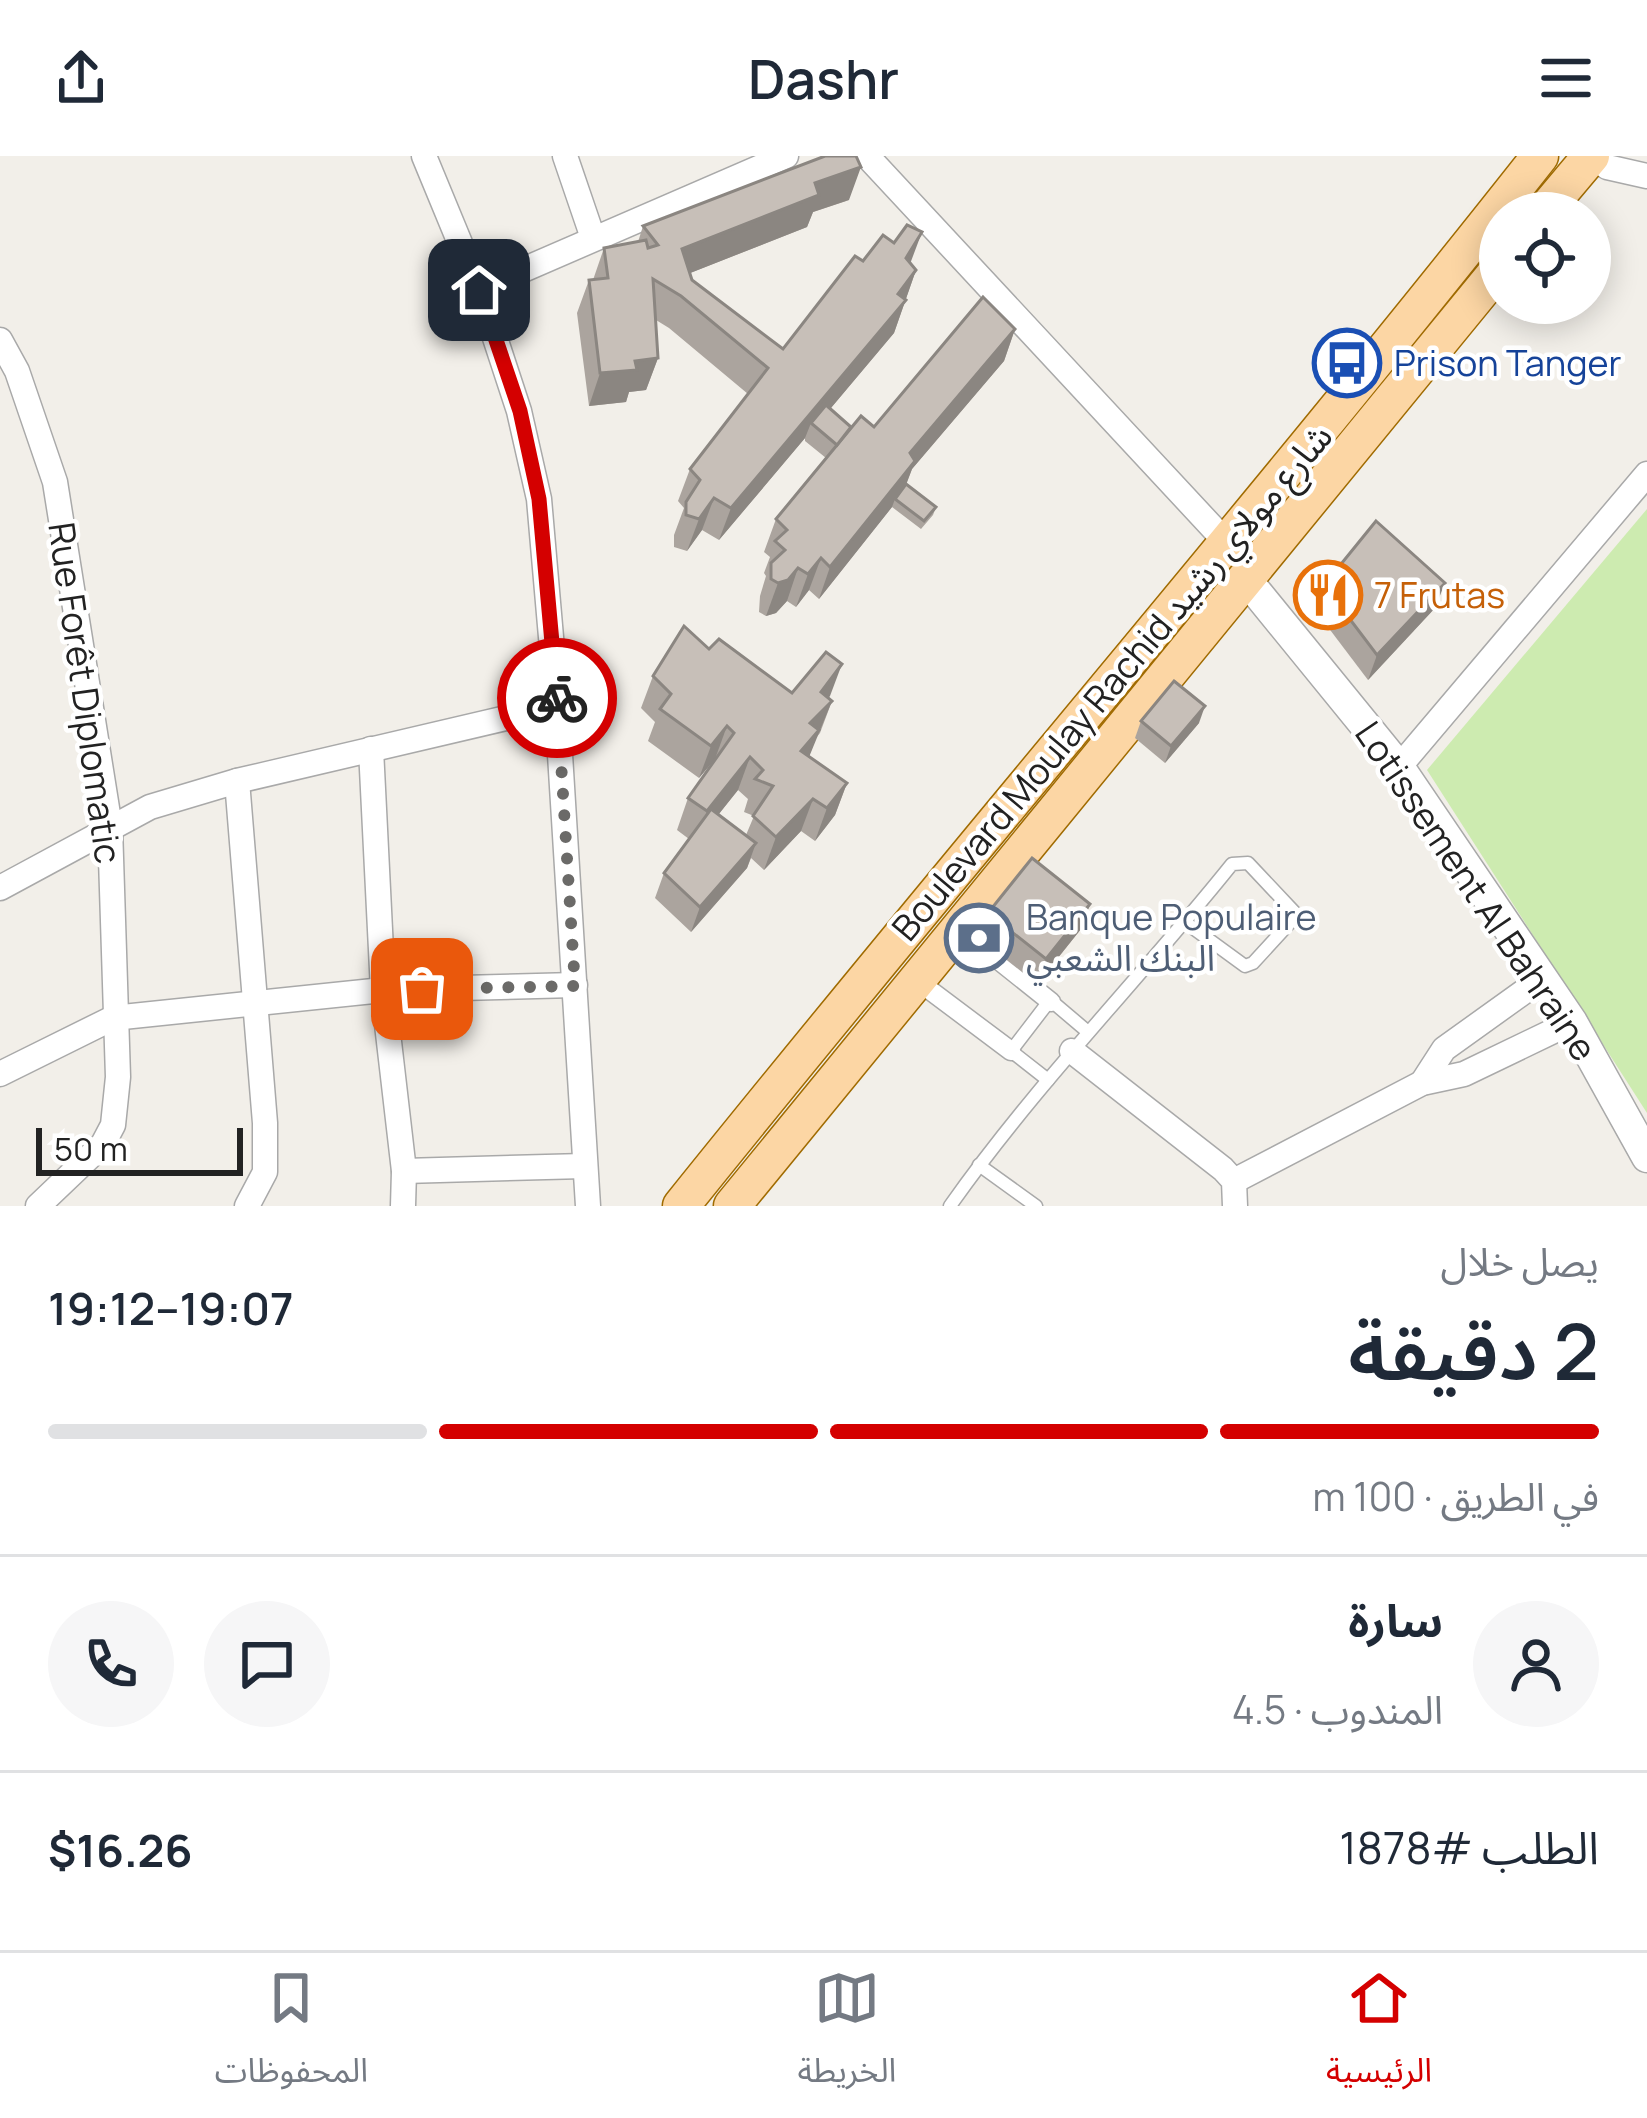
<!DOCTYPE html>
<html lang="ar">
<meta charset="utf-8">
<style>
body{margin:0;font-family:Manrope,"Noto Sans Arabic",sans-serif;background:#f6f6f7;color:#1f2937;direction:rtl;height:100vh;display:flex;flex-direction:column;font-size:45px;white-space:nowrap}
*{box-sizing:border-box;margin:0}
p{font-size:39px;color:#747a83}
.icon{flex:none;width:66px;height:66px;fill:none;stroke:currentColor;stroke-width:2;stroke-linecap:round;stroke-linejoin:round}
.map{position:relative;height:1050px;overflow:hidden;direction:ltr}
.drawer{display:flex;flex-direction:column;background:#fff;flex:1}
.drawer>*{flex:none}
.controls{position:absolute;left:1479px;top:36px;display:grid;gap:24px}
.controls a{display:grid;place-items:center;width:132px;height:132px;border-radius:50%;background:#fff;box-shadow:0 6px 30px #0003;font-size:60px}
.scale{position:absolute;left:36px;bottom:30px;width:207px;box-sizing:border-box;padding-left:12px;border:6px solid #222;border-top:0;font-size:33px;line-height:42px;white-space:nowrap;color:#222;-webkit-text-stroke:9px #fff;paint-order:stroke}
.pin{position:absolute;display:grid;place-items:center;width:102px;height:102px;color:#fff;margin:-51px;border-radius:24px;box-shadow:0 6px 18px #0006}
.courier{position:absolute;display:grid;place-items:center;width:120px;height:120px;margin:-60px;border:9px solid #d40000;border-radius:50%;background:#fff;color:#222;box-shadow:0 3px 15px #0007}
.head em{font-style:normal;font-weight:600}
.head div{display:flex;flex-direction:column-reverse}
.head{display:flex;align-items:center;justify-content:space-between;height:204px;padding:0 48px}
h1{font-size:78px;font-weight:600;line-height:90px}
.bar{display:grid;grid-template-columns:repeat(4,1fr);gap:18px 12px;align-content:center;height:144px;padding:0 48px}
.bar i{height:15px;border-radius:9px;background:#e0e1e3}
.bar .current{background:#d40000}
.bar p{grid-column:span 4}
.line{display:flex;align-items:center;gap:30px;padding:0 48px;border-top:3px solid #e0e1e3}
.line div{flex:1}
.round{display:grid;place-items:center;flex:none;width:126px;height:126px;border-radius:63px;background:#f6f6f7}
header{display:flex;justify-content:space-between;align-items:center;height:156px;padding:0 48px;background:#fff;font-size:54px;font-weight:600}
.tabs{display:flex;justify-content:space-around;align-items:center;height:168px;border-top:3px solid #e0e1e3;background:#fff;font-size:33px;color:#747a83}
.tabs a{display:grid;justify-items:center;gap:6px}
.tabs .current{color:#d40000}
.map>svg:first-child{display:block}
.grass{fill:#cdebb0}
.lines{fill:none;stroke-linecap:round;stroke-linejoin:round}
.service-casing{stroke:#a9a9a9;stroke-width:15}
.pedestrian-casing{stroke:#a9a9a9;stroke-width:21}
.minor-casing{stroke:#a9a9a9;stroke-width:27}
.tertiary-casing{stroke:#a9a9a9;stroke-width:33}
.primary-casing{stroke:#a06b00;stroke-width:39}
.service{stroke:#fff;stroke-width:12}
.pedestrian{stroke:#fff;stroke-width:18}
.minor{stroke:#fff;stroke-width:24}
.tertiary{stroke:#fff;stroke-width:30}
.primary{stroke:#fcd6a4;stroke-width:36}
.wall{fill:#aba49e;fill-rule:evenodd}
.shaded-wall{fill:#8b8681}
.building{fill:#c7bfb8;stroke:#8b8681;stroke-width:3}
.done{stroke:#6b6a68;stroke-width:12;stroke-dasharray:0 21.6}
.route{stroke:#d40000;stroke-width:15}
.labels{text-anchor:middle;stroke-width:9;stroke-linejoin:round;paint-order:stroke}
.transit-label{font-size:36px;fill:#164399;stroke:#fff;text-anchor:start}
.food-label{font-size:36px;fill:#c56008;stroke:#fff;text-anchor:start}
.street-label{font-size:36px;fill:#222;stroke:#fff}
.service-label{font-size:36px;fill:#4e5e75;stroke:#fff;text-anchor:start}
</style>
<header><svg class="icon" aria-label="menu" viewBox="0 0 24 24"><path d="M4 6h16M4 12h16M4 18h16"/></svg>Dashr<svg class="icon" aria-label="share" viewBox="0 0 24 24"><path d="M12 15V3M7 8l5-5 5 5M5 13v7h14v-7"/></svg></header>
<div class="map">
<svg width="1647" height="1050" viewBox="0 0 1647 1050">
<rect width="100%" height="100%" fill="#f2efe9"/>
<polygon class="grass" points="1647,353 1647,957 1427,614"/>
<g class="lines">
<defs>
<g id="service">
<polyline points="1048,924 1011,895 1047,848 1055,848 1088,876"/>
<polyline points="979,1009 1036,1050"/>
<path d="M950 1050C1035 929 1140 823 1232 708L1248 707 1297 759 1253 807 1245 810 1182 764"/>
</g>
<g id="pedestrian">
<polyline points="957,771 1051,846"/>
<polyline points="915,823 1011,895"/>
</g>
<g id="minor">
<polyline points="424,0 479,133 519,255 539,343 557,550 588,1050"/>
<polyline points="565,0 593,82"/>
<polyline points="867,0 1226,386"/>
<polyline points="1593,0 1607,11 1647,20"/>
<polyline points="479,133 786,0"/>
<polyline points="0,184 17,215 55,326 110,671 118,921 113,969 103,988 38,1050"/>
<polyline points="371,593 383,834 404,1015 403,1050"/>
<polyline points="1399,611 1647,318"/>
<polyline points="237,625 265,967 265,1016 247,1050"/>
<polyline points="0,732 150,651 237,625 557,550"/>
<polyline points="1072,895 1223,1013 1234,1025 1235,1050"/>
<polyline points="0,918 113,862 383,834 575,829"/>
<polyline points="1422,927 1444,893 1543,822"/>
<polyline points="404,1015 584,1010"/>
<polyline points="1234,1025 1422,927 1464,918 1572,866"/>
</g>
<polyline id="tertiary" points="1245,422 1399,611 1572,866 1647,1001"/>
<g id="primary">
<polyline points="1543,57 1591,0"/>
<path d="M681 1050C964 697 1260 355 1540 0"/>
<polyline points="732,1050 1500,112"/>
</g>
</defs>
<use href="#service" class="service-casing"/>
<use href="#pedestrian" class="pedestrian-casing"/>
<use href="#minor" class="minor-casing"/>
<use href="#tertiary" class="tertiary-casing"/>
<use href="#primary" class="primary-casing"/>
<use href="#service" class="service"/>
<use href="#pedestrian" class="pedestrian"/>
<use href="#minor" class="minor"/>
<use href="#tertiary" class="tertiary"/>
<use href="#primary" class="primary"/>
</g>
<g class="wall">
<polygon points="849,44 813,56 807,71 690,117 692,124 783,193 863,105 910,107 916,114 894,177 830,253 851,271 874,271 1015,173 1004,205 912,313 906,328 936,351 933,359 921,373 892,351 819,443 809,434 796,451 787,445 776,457 766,460 759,456 760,440 766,420 764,417 770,401 764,396 776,363 826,302 805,285 805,282 719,384 702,374 687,395 674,391 674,379 684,352 678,345 690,313 748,238 669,172 656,164 658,202 646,234 629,236 626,246 589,250 577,157 589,124 593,124 604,92 638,86 643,70"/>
<polygon points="1324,429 1435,452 1368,524 1315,454"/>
<path d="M709 493 792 537 829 542 832 545 820 577 816 582 809 600 847 627 835 659 815 685 801 675 764 714 751 702 747 712 691 776 655 742 664 717 689 683 677 674 688 642 715 603 699 622 648 585 655 566 641 552 653 520ZM738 634 748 643 744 656 754 660 746 679 718 659Z"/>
<polygon points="1141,565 1199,567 1165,607 1135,582"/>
<polygon points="1090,748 1081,773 1037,828 979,782 988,757"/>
</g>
<g class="shaded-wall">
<polygon points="861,11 849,44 813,56 807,71 670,125 682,93 815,27"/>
<polygon points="922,76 910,108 906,102"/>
<polygon points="916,114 894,177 815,271 811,267 805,282 719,384 731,352"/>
<polygon points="1015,173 1004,205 912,313 903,337 895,343 892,351 819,443 830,411 910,297"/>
<polygon points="658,202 646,234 629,236 626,246 589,250 600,217 635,205"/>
<polygon points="714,342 702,374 687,395 699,363"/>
<polygon points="821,402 809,434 796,451 808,418"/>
<polygon points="798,412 787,445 776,457 766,460 778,427"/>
<polygon points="1445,427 1435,452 1368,524 1377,499"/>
<polygon points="842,508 830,540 809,569 821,536"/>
<polygon points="832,545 807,606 789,627 810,567"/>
<polygon points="1205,550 1199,567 1165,607 1171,590"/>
<polygon points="727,570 715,603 699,622 711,590"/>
<polygon points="750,601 738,634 695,688 707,655"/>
<polygon points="847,627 835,659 815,685 827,652"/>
<polygon points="813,643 801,675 764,714 776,681"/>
<polygon points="756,687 747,712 691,776 700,751"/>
<polygon points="1090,748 1081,773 1037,828 1046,803"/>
</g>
<g class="building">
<polygon points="825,0 856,0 861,11 815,27 819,39 682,93 692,124 783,193 855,100 863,105 883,79 894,87 907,69 922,76 906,102 916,114 898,138 906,144 731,352 714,342 699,363 686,359 686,346 700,324 690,313 768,212 681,140 653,123 658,202 635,205 637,214 600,217 589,124 608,122 604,92 646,84 648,92 658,89 643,70"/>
<polygon points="983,141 1015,173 910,297 915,305 830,411 821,402 808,418 798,412 788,424 778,427 771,423 771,407 785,394 775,385 787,374 776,363 861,260 874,271"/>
<polygon points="826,249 851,271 837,289 811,267"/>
<polygon points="906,328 936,351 924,365 895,343"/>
<polygon points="1376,365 1445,427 1377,499 1324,429"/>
<polygon points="684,470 709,493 719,483 792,537 826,496 842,508 821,536 832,545 810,567 819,574 801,595 847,627 827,652 813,643 776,681 753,660 773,630 755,623 763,614 750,601 707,655 688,642 734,577 727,570 711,590 660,553 671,538 653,520"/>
<polygon points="1174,525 1205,550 1171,590 1141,565"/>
<polygon points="711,653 756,687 700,751 664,717"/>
<polygon points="1032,702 1090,748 1046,803 988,757"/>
</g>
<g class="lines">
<polyline class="done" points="422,833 575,830 557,542"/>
<polyline class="route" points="479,134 520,255 539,343 557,542"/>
</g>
<defs>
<symbol id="bus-ring" viewBox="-11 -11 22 22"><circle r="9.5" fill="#fff" stroke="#1a4fb4" stroke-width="1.5"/><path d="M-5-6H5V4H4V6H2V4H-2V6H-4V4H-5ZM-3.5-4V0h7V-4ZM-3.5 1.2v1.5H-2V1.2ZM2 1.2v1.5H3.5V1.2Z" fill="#1a4fb4"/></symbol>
<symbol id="restaurant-ring" viewBox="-11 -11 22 22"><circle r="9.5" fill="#fff" stroke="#e8710a" stroke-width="1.5"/><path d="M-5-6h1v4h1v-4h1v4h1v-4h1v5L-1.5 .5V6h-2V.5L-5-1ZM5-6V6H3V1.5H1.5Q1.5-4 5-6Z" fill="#e8710a"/></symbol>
<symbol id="bank-ring" viewBox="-11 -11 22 22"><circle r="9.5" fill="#fff" stroke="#5c6f8a" stroke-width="1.5"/><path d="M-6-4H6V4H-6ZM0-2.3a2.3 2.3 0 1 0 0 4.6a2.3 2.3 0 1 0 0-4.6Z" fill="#5c6f8a"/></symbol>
</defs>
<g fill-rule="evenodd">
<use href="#bus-ring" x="1309" y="169" width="76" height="76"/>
<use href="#restaurant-ring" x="1290" y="401" width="76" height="76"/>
<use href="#bank-ring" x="941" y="744" width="76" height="76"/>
</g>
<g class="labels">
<g class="transit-label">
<text x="1394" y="220">Prison Tanger</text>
</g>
<g class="food-label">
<text x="1374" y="452">7 Frutas</text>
</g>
<g class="street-label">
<text transform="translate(1112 526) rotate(-50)" y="13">Boulevard Moulay Rachid شارع مولاي رشيد</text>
<text transform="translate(85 537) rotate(82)" y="13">Rue Forêt Diplomatic</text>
<text transform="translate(1476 735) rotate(56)" y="13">Lotissement Al Bahraine</text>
</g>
<g class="service-label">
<text x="1026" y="774">Banque Populaire<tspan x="1026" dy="41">البنك الشعبي</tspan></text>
</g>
</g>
</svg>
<div class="controls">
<a><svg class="icon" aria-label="locate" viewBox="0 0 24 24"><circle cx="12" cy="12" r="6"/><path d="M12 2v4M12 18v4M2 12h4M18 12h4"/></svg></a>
</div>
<div class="scale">50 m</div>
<div class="pin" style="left:422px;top:833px;background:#ea580c"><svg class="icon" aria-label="bag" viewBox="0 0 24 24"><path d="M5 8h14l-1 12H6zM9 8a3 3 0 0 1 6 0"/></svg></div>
<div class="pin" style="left:479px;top:134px;background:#1f2937"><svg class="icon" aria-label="home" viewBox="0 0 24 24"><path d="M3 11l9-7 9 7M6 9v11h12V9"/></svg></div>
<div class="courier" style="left:557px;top:542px"><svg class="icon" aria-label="bike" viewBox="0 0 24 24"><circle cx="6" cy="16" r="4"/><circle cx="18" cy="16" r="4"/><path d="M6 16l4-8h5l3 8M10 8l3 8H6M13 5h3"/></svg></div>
</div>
<section class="drawer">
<div class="head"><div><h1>2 دقيقة</h1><p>يصل خلال</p></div><em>19:07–19:12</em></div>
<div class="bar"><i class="current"></i><i class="current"></i><i class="current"></i><i></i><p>في الطريق · 100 m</p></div>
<div class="line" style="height:216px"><a class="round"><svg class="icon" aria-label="person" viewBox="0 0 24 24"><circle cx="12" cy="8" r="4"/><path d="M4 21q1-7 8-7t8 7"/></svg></a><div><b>سارة</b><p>المندوب · 4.5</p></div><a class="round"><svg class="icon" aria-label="chat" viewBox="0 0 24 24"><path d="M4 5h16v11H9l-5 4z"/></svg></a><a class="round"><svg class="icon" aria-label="phone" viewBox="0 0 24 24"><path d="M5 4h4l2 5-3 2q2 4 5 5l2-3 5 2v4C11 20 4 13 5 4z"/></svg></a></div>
<div class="line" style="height:156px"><div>الطلب #1878</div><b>$16.26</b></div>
</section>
<nav class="tabs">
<a class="current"><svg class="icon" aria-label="home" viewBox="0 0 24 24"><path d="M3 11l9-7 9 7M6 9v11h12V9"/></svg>الرئيسية</a>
<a><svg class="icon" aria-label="map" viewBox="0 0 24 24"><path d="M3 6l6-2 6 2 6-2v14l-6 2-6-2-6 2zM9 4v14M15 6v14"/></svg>الخريطة</a>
<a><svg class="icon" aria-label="saved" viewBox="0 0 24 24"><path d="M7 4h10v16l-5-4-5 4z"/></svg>المحفوظات</a>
</nav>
